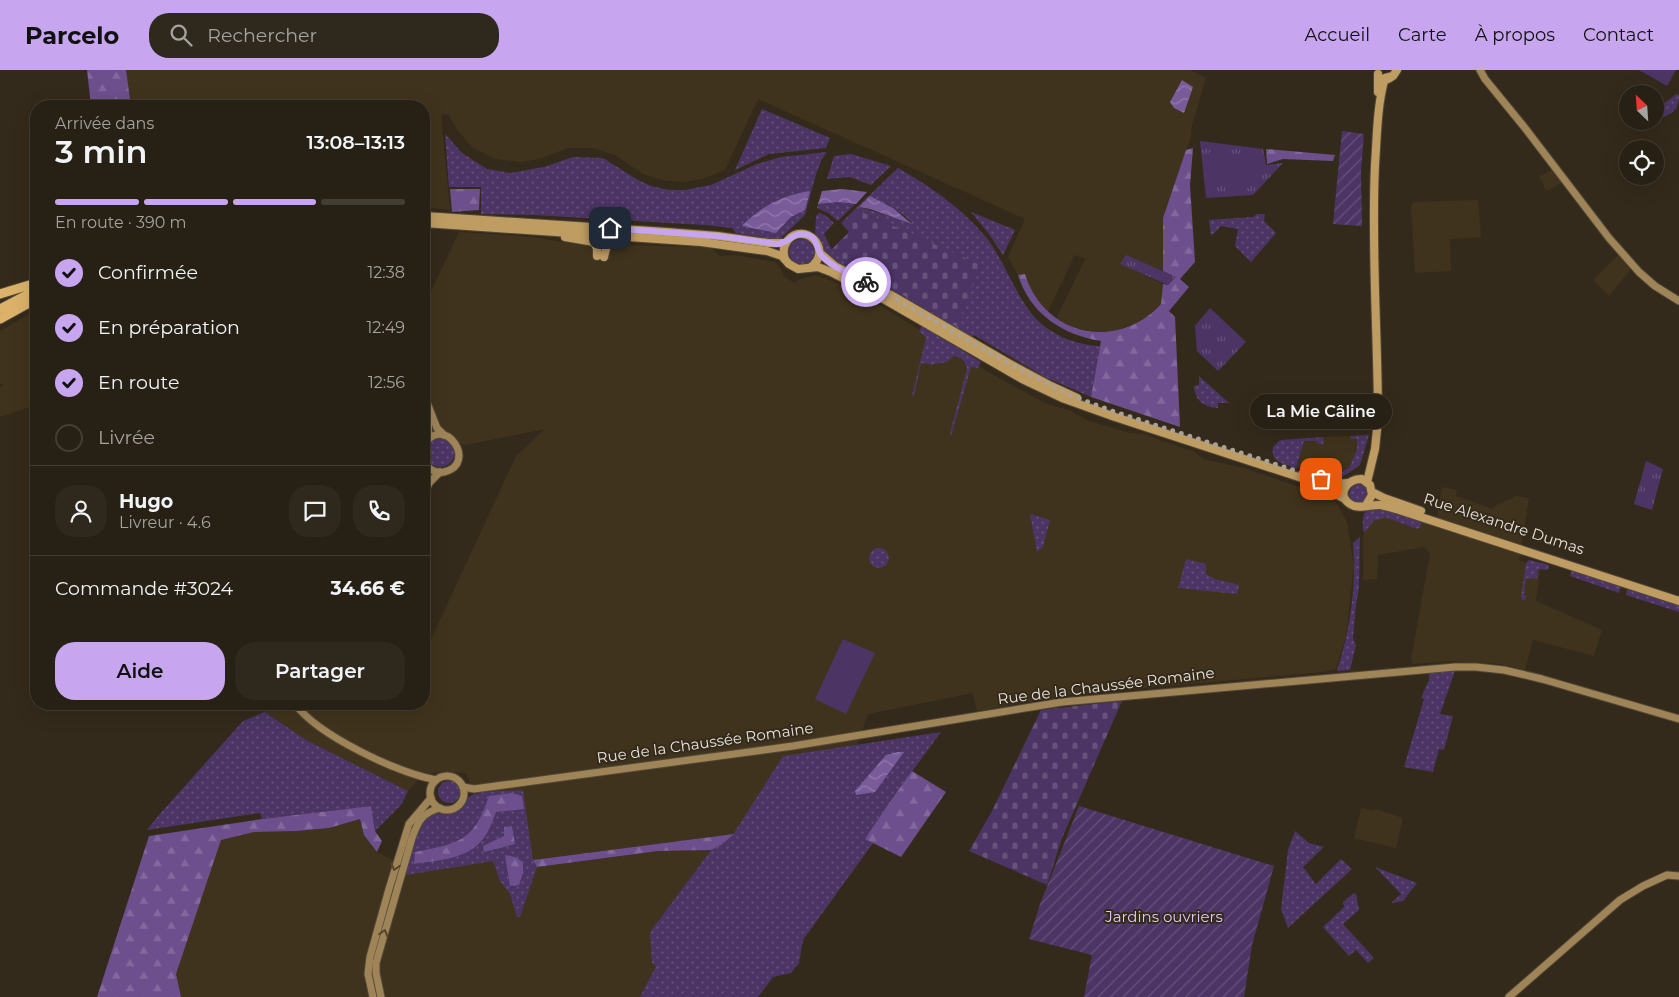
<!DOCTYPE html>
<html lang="fr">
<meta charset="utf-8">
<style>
body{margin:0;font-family:Montserrat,sans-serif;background:#2f281d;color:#f1f3f6;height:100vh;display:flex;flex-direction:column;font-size:19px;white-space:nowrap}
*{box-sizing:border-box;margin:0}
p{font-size:16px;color:#a4a3a0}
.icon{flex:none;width:28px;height:28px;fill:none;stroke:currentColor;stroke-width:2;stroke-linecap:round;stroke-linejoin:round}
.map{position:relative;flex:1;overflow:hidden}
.sheet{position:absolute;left:30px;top:30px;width:400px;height:610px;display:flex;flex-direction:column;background:#272014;border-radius:20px;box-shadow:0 5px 20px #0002,0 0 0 1px #433e34}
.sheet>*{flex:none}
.needle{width:32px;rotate:335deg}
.tools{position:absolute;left:1619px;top:15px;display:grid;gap:10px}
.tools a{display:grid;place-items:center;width:45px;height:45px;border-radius:50%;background:#272014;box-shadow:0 5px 20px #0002,0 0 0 1px #433e34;font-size:25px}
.pin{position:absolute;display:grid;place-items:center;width:42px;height:42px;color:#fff;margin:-21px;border-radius:10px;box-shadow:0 2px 8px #0006}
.courier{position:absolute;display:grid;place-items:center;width:50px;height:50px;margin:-25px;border:4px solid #c7a6ef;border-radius:50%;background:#fff;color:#222;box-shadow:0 1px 6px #0007}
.bubble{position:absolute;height:35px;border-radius:18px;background:#272014;box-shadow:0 5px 20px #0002,0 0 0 1px #433e34;font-size:16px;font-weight:600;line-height:35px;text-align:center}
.overview em{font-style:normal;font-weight:600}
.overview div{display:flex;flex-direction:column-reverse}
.overview{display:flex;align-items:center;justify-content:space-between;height:85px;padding:0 25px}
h1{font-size:32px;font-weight:600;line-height:38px}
.bar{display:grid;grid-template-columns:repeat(4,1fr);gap:8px 5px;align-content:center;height:60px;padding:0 25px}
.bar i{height:6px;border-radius:4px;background:#433e34}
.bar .active{background:#c7a6ef}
.bar p{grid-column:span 4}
.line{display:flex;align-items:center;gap:12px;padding:0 25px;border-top:1px solid #433e34}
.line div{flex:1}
.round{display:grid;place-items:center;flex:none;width:52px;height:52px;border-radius:20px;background:#2f281d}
ol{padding:0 25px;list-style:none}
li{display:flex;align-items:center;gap:15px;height:55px}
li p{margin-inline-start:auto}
li .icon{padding:5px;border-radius:50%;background:#c7a6ef;color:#111;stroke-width:4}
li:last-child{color:#a4a3a0}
li i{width:28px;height:28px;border:2px solid #433e34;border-radius:50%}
.cta{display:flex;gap:10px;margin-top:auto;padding:10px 25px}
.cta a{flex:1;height:58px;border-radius:20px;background:#c7a6ef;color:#111;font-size:20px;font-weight:600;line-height:58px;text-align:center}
.cta a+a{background:#2f281d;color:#f1f3f6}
header{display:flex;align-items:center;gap:30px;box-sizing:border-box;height:70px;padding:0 25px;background:#c7a6ef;color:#111}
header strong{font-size:24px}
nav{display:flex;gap:28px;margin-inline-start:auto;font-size:18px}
.search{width:350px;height:45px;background:#2f281d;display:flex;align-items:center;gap:12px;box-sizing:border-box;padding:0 18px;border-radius:20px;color:#a4a3a0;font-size:19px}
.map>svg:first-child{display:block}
.built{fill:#40331d}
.grass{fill:url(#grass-dots);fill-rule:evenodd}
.forest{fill:url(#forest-firs)}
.cemetery{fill:url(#cemetery-stones)}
.park{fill:url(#park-tufts)}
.garden{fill:url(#garden-furrows)}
.pitch{fill:#4c3565}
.water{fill:url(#water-waves)}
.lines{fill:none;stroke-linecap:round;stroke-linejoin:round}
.secondary-casing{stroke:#514839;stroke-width:9}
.primary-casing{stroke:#514839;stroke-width:10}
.highway-casing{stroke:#514839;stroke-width:11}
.secondary{stroke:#9f8458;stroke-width:7}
.primary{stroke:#bf9c62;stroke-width:8}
.highway{stroke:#dcb26b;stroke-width:9}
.oneway{stroke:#54452d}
.done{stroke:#aaa296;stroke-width:5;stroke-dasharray:0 9}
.route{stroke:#c7a6ef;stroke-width:6}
.labels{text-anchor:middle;stroke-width:4;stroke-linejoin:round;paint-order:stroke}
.street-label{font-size:15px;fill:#e9e3d9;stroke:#342a1b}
.park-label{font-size:15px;fill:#dfc7fe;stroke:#342a1b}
</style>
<header>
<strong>Parcelo</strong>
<div class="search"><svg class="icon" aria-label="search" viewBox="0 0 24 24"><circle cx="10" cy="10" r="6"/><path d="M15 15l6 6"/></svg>Rechercher</div>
<nav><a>Accueil</a><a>Carte</a><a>À propos</a><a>Contact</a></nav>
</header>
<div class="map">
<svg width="1679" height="927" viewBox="0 0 1679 927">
<defs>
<pattern id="grass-dots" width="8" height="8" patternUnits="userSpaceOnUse" patternTransform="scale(1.25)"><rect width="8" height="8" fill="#4c3565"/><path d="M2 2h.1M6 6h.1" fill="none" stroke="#66527a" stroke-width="1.8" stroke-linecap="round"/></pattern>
<pattern id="forest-firs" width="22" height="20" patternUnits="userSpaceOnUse" patternTransform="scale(1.25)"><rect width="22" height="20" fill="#6d4f8d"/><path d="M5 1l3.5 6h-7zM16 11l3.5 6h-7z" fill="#82689c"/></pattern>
<pattern id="cemetery-stones" width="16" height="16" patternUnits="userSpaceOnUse" patternTransform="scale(1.25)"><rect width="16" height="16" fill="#4c3565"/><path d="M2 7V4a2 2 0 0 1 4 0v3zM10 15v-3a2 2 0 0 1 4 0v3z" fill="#66527a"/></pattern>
<pattern id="park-tufts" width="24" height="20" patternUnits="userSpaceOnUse" patternTransform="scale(1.25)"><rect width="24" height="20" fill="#4c3565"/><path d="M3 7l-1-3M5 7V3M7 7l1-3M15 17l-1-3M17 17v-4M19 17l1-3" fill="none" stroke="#66527a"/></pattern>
<pattern id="garden-furrows" width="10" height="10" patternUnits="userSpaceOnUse" patternTransform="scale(1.25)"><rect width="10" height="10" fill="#4c3565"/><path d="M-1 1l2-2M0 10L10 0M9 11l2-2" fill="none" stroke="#66527a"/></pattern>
<pattern id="water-waves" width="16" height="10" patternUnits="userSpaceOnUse" patternTransform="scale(1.25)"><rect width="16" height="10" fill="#795b9a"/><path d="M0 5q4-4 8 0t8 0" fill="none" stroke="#927aac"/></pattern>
</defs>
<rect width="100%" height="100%" fill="#342a1b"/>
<g class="built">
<polygon points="126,0 1190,0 1206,8 1192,55 1191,67 1163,148 1163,201 1126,186 1121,194 1163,214 1161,234 1147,247 1136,253 1118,260 1100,262 1077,259 1056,249 1085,189 1075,185 1046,245 1027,222 1008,187 1025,149 758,29 725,100 702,109 685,112 661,110 643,104 615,85 593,78 568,78 539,89 522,92 495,89 472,77 458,61 448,44 441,45 450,140 424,137 424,36 131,36"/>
<polygon points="1552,100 1563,112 1546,121 1539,106"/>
<polygon points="1478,130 1481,167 1450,169 1451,201 1415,203 1411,135 1413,134 1413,132"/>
<polygon points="459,162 532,167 575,174 710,177 720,186 735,185 775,192 780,198 784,207 795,213 798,210 816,205 855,220 990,303 1045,333 1071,341 1089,351 1130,363 1143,364 1195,382 1203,389 1244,398 1320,424 1332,425 1347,452 1354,496 1346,566 1336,599 1322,602 1069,625 977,641 973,623 868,644 857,675 783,686 734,764 539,789 537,797 658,781 711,780 650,862 656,896 640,927 100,927 148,774 221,770 254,762 297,761 329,758 360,749 364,765 377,782 393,790 412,793 523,720 476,723 465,703 446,702 423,704 408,721 306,670 265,642 263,634 424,634 424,580 426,580 516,386 545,359 465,375 434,363 424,375 424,236"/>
<polygon points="1619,184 1631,199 1609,226 1593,210"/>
<polygon points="36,240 36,335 0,347 0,318 3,314 0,314 0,261"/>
<polygon points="1350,366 1351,369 1357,369 1357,380 1349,398 1337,407 1338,410 1296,398 1304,371 1325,370 1324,367"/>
<polygon points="1442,417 1457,420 1456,426 1493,439 1495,436 1516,426 1529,428 1519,490 1540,499 1536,531 1602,560 1594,586 1533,570 1525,600 1501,594 1451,591 1413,594 1411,589 1430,484 1424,477 1378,485 1377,509 1363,510 1364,443 1370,438 1436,453"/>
<polygon points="1361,738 1375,741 1375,739 1403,748 1396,778 1354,768"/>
</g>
<g class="grass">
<path d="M1676 24 1679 25C1679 37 1675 43 1663 47L1655 43V35C1664 34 1670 30 1676 24Z"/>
<polygon points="762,39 830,68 826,78 769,84 735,100"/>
<path d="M445 64 462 83 487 99 510 103 544 97 573 87 603 88 638 110 651 116 669 120H685L711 115 757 94 781 87 827 82 822 89 816 104 805 145 781 168 771 169 736 163 732 158 704 155 534 145 481 144V117H449ZM809 121 810 122 805 140 791 147 776 163 792 125Z"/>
<polygon points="851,84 891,96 871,115 850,107 827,109 834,86"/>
<path d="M898 98C931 117 960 137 985 166 1002 187 1011 214 1026 236 1042 261 1071 275 1100 276L1091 327 1045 307 974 265 971 268 835 192 824 182 821 173 815 164 816 146 819 143 825 145 834 153 824 164 834 184 980 195 855 139ZM887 134 905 146 912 153 860 137Z"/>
<polygon points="838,132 855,134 838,151 828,143 817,138 818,134"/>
<polygon points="971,142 1015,160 1003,185 989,164"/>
<polygon points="1257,144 1265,144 1264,151 1276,163 1251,192 1235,176 1238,159 1221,156 1211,166 1209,150 1253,147"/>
<circle cx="802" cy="182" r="13"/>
<path d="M922 256 981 292 978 298 971 297 951 366 950 363 967 299C965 290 962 288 954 286L947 292 934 294V295L921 293 914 326H912L926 268 919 261Z"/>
<path d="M1199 306 1229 333H1218V338C1204 337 1195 331 1194 316L1199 315Z"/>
<polygon points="1369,365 1360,395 1338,410 1337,407 1340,406 1344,400 1349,398 1357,380 1357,369 1351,369 1350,366"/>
<circle cx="440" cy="382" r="15"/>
<path d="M1324 367 1323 375 1317 373 1316 371H1304L1296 398C1284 394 1270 392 1273 377L1280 370Z"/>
<circle cx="1359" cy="424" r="10"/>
<path d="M1371 438 1386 439 1421 451V457L1417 459 1385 447 1382 449 1374 450 1365 462 1363 460C1363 451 1361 443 1371 438Z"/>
<polygon points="1030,444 1050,450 1043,477 1037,482"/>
<path d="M1360 467 1359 517 1356 535 1353 568 1356 575 1350 600 1337 601C1350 560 1357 516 1353 473Z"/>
<circle cx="879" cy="488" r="10"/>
<polygon points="1186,489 1206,494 1206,504 1215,509 1239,515 1237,524 1178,518"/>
<polygon points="1529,490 1549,495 1548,500 1538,499 1537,509 1526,508 1524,525 1527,526 1524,531 1521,528 1526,493"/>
<polygon points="1572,499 1621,516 1619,523 1570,506"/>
<polygon points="1627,519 1679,535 1679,542 1626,525"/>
<polygon points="1455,601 1440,644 1453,646 1444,680 1439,679 1433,702 1404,697 1424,629 1421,628 1429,610 1429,602"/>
<polygon points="265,642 306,670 408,721 401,735 375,761 371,736 262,749 260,743 147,760 159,745 243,651"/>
<polygon points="941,662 889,733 866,769 873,773 803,870 799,893 791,903 773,907 758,927 640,927 656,896 652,893 650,862 711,780 721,775 734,763 783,686"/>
<circle cx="449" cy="722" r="11"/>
<path d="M523 720 533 790 537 797 520 847H517L510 824 500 811 493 791 406 805C410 791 416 751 430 745 439 742 448 744 456 740 465 736 463 732 469 727 477 720 512 721 523 720Z"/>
<polygon points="1295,761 1309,773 1324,777 1303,797 1316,814 1341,789 1352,799 1288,858 1281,839 1288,780"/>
<polygon points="1375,797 1417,813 1403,831 1391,833 1401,824"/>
<polygon points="1354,823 1356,824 1359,840 1343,854 1374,888 1368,893 1356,880 1349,886 1323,857 1344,837 1343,832"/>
</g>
<g class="forest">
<polygon points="87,0 126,0 131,36 91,36"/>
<path d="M1193 78 1190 115 1195 192 1180 209 1189 217 1169 241 1175 247 1180 357 1091 327 1101 271C1063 265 1030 244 1018 205L1025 204C1044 266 1117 282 1161 234L1163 214 1168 215 1175 207 1163 201V148L1186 80Z"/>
<polygon points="1266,79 1335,85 1333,91 1283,89 1267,94"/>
<polygon points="450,119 480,119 479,140 452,142"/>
<polygon points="912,701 946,722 901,787 865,769 889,733"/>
<path d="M512 723 522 726 524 739 496 742C492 752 489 762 482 770 466 790 437 790 414 794L415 782C459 773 474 772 489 726Z"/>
<polygon points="371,736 375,761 382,771 377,782 364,765 360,749 329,758 297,761 254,762 221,770 176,904 181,927 97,927 149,766 262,749"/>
<polygon points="512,756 515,774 484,782 483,776 504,766 504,757"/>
<polygon points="734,764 721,775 711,780 658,781 537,797 533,790"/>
<polygon points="505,785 515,787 523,792 523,803 519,815 510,816"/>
</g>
<g class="cemetery">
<polygon points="855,139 981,195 957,257 834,184 831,180 849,162 841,153"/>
<polygon points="1122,631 1062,768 1047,815 969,781 992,741 1041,640"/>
</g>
<g class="park">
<polygon points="1200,71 1263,79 1266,95 1283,93 1253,125 1206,128"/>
<polygon points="1126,185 1176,207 1168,215 1120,194"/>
<polygon points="1210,238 1246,272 1218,301 1197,281 1195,256"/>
<polygon points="1646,391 1663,399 1652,440 1634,434"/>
</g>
<g class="garden">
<polygon points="1342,61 1364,64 1361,101 1362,156 1333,154"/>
<polygon points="1079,736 1274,796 1252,875 1244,927 1084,927 1092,885 1029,869 1040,834"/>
</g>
<g class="pitch">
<polygon points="1639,0 1676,0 1667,16"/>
<polygon points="1209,82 1257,93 1249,118 1205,108"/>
<polygon points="843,569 875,583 846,644 815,629"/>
</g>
<g class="water">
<polygon points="1182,10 1193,17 1184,43 1174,38 1170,32"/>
<polygon points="842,119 867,122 856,134 838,132 818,134 822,121"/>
<path d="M809 121 810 122 805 140 791 147 776 163 742 156C760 137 783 125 809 121Z"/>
<polygon points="870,126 893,138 912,154 870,139 859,137"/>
<polygon points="898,682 904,682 875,722 856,725 855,721 886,685"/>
</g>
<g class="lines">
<defs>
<g id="secondary">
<polyline points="1480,0 1485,9 1525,58 1609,168 1639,202 1655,216 1679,231"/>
<polyline points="424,325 437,358 444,365"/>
<polyline points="428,369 429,344"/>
<path d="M424 375C444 342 479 394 444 402 435 403 428 399 424 392"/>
<polyline points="424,418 426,396"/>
<polyline points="424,422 430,412 440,402"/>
<path d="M295 634C319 666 396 702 436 710"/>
<circle cx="447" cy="723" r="17"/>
<polyline points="463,717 474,719 793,676 1062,632 1455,597 1476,597 1504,600 1542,609 1679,649"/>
<polyline points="373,927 368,904 370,887 389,819 409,754 431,728"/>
<path d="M381 927 376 903V893L412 768C418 751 422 743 440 738"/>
<polyline points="1509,927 1620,830 1643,816 1667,805 1679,806"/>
</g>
<g id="primary">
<polyline points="1378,4 1378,22"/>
<polyline points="1385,8 1393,6 1397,0"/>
<polyline points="424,146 667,162 718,166 768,173 786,173"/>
<polyline points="424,153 701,172 767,181 782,186 789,194 798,199 818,197 831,202 887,231 1024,310 1062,328 1115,347 1311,411 1345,429"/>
<polyline points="565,167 594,172 597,179 597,186"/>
<polyline points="820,183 835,196 891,225 1010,294 1051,316 1077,328"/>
<polyline points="604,187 607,175 615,171 624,172"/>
<path d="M785 189C783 183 783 176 788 170 804 151 834 179 811 197"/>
<polyline points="1309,405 1335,414 1348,413"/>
<path d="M1367 412 1375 379 1378 350C1378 265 1371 179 1375 95 1377 67 1377 38 1384 11L1390 8"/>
<polyline points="1372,422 1384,428 1421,441"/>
<path d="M1366 435 1372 425 1370 415 1362 409C1347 408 1336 425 1350 434 1359 440 1371 434 1381 435 1386 436 1391 438 1396 439L1679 531"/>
</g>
<g id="highway">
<polyline points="0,224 36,213"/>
<polyline points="0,239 36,220"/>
<polyline points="0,249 36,229"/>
</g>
</defs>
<use href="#secondary" class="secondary-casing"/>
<use href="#primary" class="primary-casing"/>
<use href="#highway" class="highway-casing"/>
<use href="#secondary" class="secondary"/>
<use href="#primary" class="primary"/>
<use href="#highway" class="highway"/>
</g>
<defs><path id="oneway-chevron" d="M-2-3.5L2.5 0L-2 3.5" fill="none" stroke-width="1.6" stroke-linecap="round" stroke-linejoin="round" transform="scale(1.25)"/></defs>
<g class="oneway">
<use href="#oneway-chevron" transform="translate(395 797) rotate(106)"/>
<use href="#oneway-chevron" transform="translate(384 863) rotate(-74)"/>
</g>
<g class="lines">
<polyline class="done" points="866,212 1010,294 1070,325 1112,341 1321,409"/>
<path class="route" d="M610 158 718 166 777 174C789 173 791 164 802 164 819 165 815 177 821 185 832 198 852 204 866 212"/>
</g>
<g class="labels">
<g class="street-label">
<text transform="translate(1504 454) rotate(18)" y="5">Rue Alexandre Dumas</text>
<text transform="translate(1106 616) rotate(-7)" y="5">Rue de la Chaussée Romaine</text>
<text transform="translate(705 673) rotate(-8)" y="5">Rue de la Chaussée Romaine</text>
</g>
<g class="park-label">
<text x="1164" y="852">Jardins ouvriers</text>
</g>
</g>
</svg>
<div class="tools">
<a><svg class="needle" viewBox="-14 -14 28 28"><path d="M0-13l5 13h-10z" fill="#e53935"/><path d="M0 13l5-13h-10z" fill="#a4a3a0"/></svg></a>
<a><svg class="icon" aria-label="locate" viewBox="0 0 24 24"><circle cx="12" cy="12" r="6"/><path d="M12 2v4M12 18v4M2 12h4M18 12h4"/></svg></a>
</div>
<div class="pin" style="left:1321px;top:409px;background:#ea580c"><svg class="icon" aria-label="bag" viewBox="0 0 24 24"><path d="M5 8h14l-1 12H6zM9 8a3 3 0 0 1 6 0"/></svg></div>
<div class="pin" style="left:610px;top:158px;background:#1f2937"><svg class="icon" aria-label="home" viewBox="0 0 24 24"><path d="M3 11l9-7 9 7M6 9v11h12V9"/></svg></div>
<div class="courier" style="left:866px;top:212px"><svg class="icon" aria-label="bike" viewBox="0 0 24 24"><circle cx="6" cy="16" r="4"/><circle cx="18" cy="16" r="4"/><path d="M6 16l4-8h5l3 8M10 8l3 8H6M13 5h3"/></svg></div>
<div class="bubble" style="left:1250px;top:324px;width:142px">La Mie Câline</div>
<section class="sheet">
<div class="overview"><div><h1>3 min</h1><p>Arrivée dans</p></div><em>13:08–13:13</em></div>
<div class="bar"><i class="active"></i><i class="active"></i><i class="active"></i><i></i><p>En route · 390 m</p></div>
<ol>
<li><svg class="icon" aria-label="check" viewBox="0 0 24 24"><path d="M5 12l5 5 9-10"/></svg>Confirmée<p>12:38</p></li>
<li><svg class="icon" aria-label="check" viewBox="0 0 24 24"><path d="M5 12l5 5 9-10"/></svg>En préparation<p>12:49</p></li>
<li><svg class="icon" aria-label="check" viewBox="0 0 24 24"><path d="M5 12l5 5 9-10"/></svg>En route<p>12:56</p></li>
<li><i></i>Livrée</li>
</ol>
<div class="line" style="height:90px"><a class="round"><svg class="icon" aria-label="person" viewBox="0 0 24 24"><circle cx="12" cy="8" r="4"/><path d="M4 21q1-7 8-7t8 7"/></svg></a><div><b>Hugo</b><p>Livreur · 4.6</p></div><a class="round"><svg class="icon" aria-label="chat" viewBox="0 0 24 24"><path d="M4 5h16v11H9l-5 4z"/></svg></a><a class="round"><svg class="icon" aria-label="phone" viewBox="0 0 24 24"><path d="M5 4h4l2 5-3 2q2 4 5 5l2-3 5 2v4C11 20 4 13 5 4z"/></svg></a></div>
<div class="line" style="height:65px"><div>Commande #3024</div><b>34.66 €</b></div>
<div class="cta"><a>Aide</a><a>Partager</a></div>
</section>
</div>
